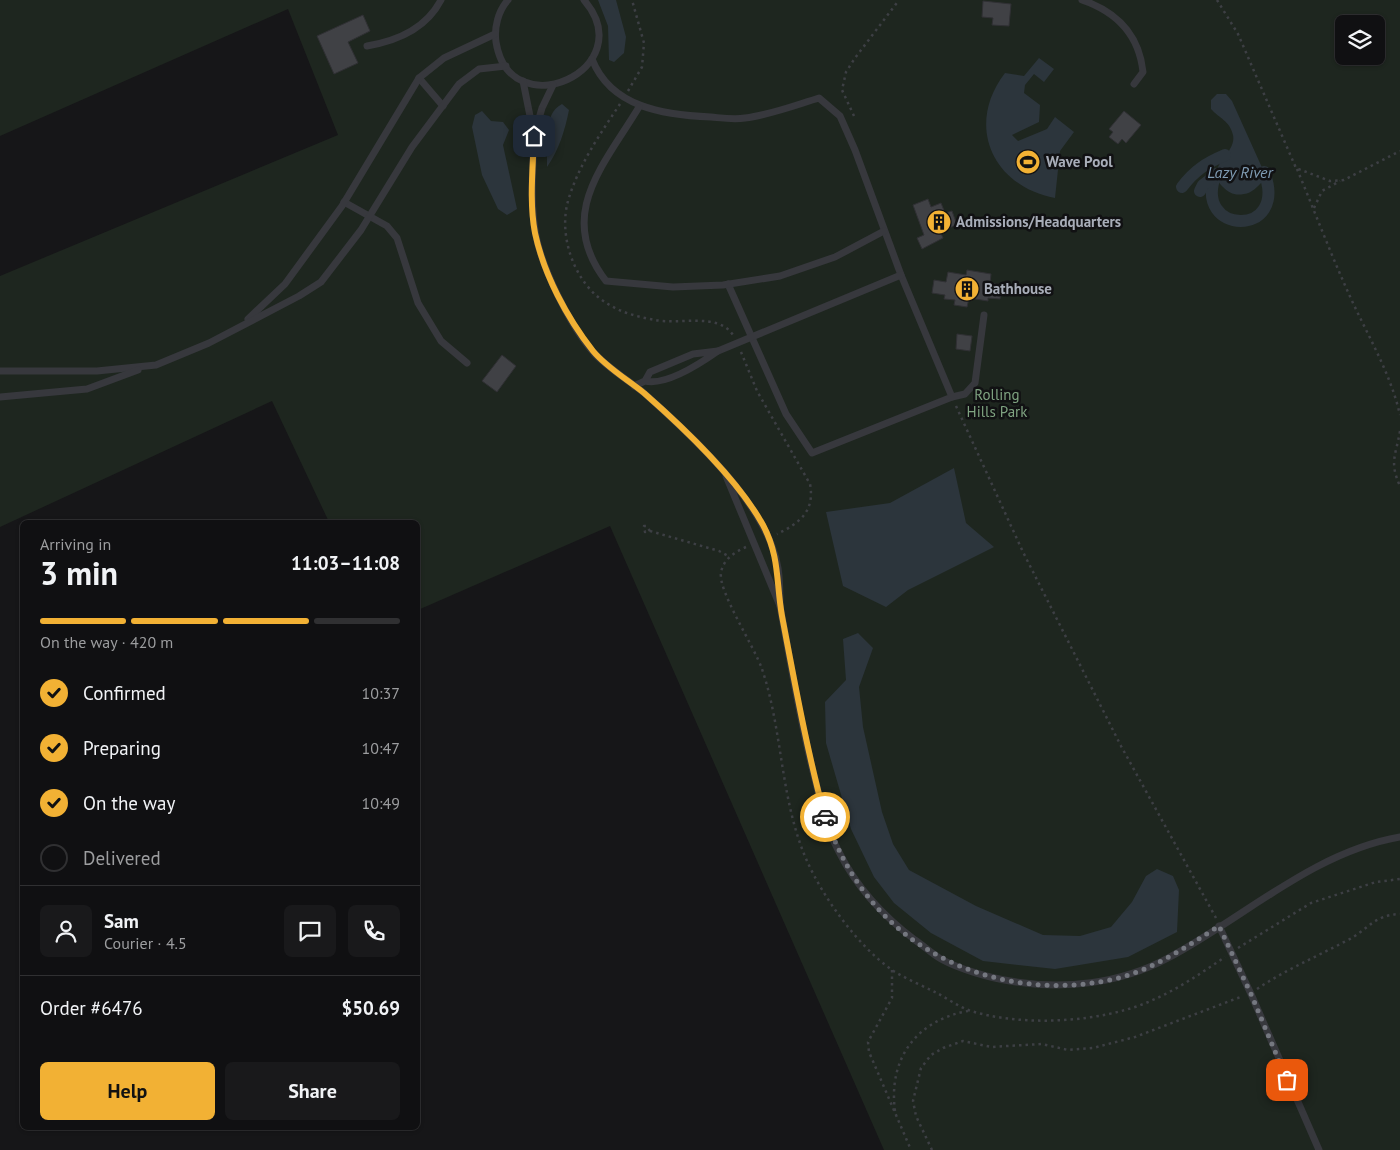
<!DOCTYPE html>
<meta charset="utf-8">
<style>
body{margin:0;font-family:"PT Sans",sans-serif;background:#19191b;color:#f1f3f6;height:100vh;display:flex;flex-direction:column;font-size:19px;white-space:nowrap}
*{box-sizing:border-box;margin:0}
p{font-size:16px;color:#9c9d9f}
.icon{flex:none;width:28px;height:28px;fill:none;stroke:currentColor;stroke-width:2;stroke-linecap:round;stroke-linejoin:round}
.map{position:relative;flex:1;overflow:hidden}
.sheet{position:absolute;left:20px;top:520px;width:400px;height:610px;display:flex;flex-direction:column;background:#101012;border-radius:8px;box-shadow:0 1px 4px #0004,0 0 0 1px #303032}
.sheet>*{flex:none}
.controls{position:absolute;left:1335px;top:15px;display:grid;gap:10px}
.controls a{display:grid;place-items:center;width:50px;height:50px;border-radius:8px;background:#101012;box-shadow:0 1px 4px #0004,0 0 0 1px #303032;font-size:25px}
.pin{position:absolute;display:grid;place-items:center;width:42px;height:42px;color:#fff;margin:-21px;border-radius:10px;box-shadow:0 2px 8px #0006}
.courier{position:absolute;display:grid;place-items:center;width:50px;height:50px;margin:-25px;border:4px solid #f2b134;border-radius:50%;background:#fff;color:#222;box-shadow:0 1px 6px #0007}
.overview em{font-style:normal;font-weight:700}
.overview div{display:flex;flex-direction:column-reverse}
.overview{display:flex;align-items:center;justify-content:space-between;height:85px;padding:0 20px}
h1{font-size:32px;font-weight:700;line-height:38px}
.bar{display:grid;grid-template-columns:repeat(4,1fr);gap:8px 5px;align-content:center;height:60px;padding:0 20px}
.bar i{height:6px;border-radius:4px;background:#303032}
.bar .on{background:#f2b134}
.bar p{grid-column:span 4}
.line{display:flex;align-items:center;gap:12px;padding:0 20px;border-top:1px solid #303032}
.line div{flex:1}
.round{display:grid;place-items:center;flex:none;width:52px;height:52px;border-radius:8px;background:#19191b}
ol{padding:0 20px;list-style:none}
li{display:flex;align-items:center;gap:15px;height:55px}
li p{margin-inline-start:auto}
li .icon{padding:5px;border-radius:50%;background:#f2b134;color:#111;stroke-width:4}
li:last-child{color:#9c9d9f}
li i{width:28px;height:28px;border:2px solid #303032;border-radius:50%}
.cta{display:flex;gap:10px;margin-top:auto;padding:10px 20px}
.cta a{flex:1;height:58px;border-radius:8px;background:#f2b134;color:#111;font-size:20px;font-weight:700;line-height:58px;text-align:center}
.cta a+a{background:#19191b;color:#f1f3f6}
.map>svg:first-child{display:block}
.green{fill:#1e261f;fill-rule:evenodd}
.water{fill:#2c353c}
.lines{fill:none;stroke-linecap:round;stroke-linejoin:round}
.canal{stroke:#2c353c;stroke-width:12}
.building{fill:#404145;stroke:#303034}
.path{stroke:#3d3f44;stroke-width:2.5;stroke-dasharray:2.5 4;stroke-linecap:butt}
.service{stroke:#37383d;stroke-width:7}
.done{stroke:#757880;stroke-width:5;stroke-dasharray:0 9}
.route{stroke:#f2b134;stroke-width:6}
.labels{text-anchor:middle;stroke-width:5;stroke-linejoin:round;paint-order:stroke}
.poi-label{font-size:15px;font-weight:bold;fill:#a8adb8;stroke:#111113;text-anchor:start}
.park-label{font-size:15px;fill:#7fa381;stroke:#111113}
.water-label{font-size:16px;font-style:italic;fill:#7f9bb3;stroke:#111113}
</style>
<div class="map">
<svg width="1400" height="1150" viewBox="0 0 1400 1150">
<rect width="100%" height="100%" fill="#161618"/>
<path class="green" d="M0 0H1400V1150H884L610 526 418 610V522H329L272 401 0 527V276L338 135 288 9 0 136ZM1344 24H1376V56H1344Z"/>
<g class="water">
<polygon points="598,0 616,0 626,37 624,53 614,62 609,60 608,26"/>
<path d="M1039 58 1054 69 1044 82 1034 74 1025 85 1024 93 1040 105 1039 122 1012 135 1018 141 1047 129 1055 117 1074 132 1060 151 1055 198C992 186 965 125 1005 73L1024 76Z"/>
<path d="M1217 94H1226L1232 101 1264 172 1263 181C1257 187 1252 193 1244 194 1235 196 1229 193 1223 187 1203 166 1237 155 1233 135 1230 121 1219 118 1211 109V100Z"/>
<path d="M562 104 569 110C565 130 559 150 547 167 548 147 542 114 562 104Z"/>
<polygon points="482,111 491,121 503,122 509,130 503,145 517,209 507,215 498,209 482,175 472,127 475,115"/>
<polygon points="954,468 966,523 994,547 908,590 886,607 843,586 826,512 890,503"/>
<polygon points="858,633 873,648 859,687 863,727 882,812 893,844 909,870 976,906 1043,935 1080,936 1111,927 1132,902 1146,876 1157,869 1173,876 1179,890 1177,932 1128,957 1055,969 983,961 931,933 894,903 874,877 851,829 826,743 825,702 846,680 843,639"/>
</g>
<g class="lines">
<g class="canal">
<path d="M1216 174C1191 235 1290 239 1264 172"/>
<path d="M1182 187C1194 171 1206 163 1225 155"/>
<polyline points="1200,191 1203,185 1215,176"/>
</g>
</g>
<g class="building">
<polygon points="983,1 1011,4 1009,26 992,25 993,18 982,17"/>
<polygon points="363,15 370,31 348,42 358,63 334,74 317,36"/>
<polygon points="1124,111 1141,125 1126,143 1122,139 1118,144 1109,137 1113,132 1109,129"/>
<polygon points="928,199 931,207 941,203 945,213 952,211 957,225 940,231 943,238 922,249 917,238 924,235 913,205"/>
<polygon points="967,270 991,274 990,283 1002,285 1000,299 988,298 988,301 969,298 967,307 954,305 955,300 944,299 945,295 932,293 934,280 946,282 948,272 966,275"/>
<polygon points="957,334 972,336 970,351 956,349"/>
<polygon points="502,355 516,366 497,392 482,381"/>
</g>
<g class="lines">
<g class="path">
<polyline points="1217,0 1238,34 1296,168 1330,181 1344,180 1400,151"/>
<polyline points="628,91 642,67 644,43 632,0"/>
<path d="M620 104C600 134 578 166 568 201 558 237 575 285 608 304 622 313 639 317 655 320 679 325 718 312 733 335"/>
<polyline points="854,116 842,90 846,72 855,58 899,0"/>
<path d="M1297 169C1314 210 1330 252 1348 292 1366 333 1390 371 1400 415"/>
<polyline points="1314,208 1322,191 1340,181"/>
<path d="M741 352 757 391 810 484C815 511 800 523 777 534"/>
<polyline points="956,406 1023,552 1121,746 1216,918"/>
<path d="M1400 431C1396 455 1389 462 1400 486"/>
<polyline points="650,531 646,526 644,526 645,532 650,531 719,551 730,557"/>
<path d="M746 547C735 552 723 559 721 573 718 591 754 646 762 669 783 731 780 800 807 861 824 899 858 946 892 970 906 979 923 986 937 993 948 999 959 1007 971 1011 1017 1025 1079 1023 1125 1010 1162 1000 1194 978 1225 957"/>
<polyline points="1238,948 1311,903 1376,882 1400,879"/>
<polyline points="892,970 892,998 868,1042 869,1052 911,1150"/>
<path d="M1257 989C1285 970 1316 957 1346 941 1367 931 1373 915 1400 914"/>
<path d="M895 1111C888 1058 917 1020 968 1011"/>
<polyline points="932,1150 916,1116 913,1101 921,1068 931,1055 943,1048 963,1041 991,1047 1042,1044 1068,1050 1093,1048 1135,1037 1243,996"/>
</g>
<g class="service">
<path d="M508 0C498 11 494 28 496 42 510 129 643 69 584 0"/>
<path d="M1082 0C1117 12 1139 34 1143 72L1134 84"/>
<path d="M367 46C397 41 426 29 441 0"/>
<path d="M592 59C611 108 665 115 711 117 722 118 734 120 745 118 770 115 796 105 819 98L840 116 855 150 901 275 952 397 812 453 786 414 728 284"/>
<polyline points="419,78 443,106"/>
<polyline points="523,81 534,136 542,108 553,85"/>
<path d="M639 107C604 165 555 215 606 281L673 287 723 285 780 276 835 257 884 231"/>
<path d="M534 136C533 167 530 199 535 230 540 265 570 326 594 353 608 368 628 380 644 393 690 434 768 505 778 568 780 580 780 593 780 606L726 476"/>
<polyline points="344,202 387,226 397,238 418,303 441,341 467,363"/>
<polyline points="248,319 285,284 342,206 419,78 444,58 495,34"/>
<polyline points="718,351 901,275"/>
<polyline points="0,371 97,371 156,365 209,343 299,296 321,282 361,230 412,147 459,84 479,69 506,66"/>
<path d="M634 386 645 381 650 372 693 354 718 351C701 363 666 386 645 381"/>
<polyline points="0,397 87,389 138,370"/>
<polyline points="952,397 965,394 975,383 984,315"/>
<path d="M780 606C791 664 800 722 815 779 821 804 827 829 839 852 857 888 883 916 915 940 924 946 932 954 941 959 959 969 990 978 1010 981 1063 990 1120 984 1168 958 1244 918 1313 852 1400 837"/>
<polyline points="1219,926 1251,994 1319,1150"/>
</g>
</g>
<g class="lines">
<path class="done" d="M825 817C836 845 847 870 866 894 922 969 1024 1000 1114 979 1153 970 1186 947 1219 926L1251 994 1287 1080"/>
<path class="route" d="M534 136C533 167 529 202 535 233 544 275 567 318 593 351 606 367 628 380 644 393 685 429 737 478 763 525 780 557 776 583 782 616 795 684 807 751 825 817"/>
</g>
<defs>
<symbol id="stadium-disc" viewBox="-11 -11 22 22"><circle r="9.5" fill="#f2b134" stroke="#111113"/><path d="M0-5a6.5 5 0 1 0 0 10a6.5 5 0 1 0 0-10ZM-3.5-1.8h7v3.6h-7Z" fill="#111"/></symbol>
<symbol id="building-disc" viewBox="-11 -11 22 22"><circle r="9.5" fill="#f2b134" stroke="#111113"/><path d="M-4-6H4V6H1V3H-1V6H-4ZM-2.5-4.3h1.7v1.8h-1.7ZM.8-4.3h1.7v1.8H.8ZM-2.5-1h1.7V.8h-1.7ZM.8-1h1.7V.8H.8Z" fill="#111"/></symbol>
</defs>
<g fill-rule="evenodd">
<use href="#stadium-disc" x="1014" y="148" width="28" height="28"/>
<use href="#building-disc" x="925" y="208" width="28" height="28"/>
<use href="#building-disc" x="953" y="275" width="28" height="28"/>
</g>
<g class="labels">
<g class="poi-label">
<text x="1046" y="167">Wave Pool</text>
<text x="956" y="227">Admissions/Headquarters</text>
<text x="984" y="294">Bathhouse</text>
</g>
<g class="park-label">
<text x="997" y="400">Rolling<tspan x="997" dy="17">Hills Park</tspan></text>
</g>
<g class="water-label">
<text x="1240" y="178">Lazy River</text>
</g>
</g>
</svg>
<div class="controls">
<a><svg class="icon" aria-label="layers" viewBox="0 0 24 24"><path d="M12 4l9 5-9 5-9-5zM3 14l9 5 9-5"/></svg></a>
</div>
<div class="pin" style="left:1287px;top:1080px;background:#ea580c"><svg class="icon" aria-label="bag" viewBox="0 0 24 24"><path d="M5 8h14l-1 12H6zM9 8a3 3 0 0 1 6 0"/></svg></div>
<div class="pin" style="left:534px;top:136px;background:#1f2937"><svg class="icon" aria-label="home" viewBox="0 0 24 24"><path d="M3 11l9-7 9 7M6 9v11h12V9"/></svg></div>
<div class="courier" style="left:825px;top:817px"><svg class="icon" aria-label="car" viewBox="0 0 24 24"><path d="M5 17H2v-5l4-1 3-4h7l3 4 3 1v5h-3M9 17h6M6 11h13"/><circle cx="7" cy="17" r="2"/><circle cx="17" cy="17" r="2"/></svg></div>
<section class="sheet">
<div class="overview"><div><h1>3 min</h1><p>Arriving in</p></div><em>11:03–11:08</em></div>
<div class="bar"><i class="on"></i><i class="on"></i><i class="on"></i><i></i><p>On the way · 420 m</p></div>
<ol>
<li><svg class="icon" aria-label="check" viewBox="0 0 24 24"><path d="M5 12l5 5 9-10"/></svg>Confirmed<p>10:37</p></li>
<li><svg class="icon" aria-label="check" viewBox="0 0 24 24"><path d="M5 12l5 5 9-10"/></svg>Preparing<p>10:47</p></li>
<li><svg class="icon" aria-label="check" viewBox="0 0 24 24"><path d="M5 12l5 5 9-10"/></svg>On the way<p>10:49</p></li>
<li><i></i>Delivered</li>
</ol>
<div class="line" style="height:90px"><a class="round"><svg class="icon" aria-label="person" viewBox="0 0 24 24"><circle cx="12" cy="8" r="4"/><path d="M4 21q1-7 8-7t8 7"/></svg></a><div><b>Sam</b><p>Courier · 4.5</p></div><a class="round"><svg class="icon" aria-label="chat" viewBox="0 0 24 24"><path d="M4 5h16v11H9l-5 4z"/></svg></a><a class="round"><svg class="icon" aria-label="phone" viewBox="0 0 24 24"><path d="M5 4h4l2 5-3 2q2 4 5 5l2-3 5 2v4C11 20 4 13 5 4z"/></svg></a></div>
<div class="line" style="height:65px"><div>Order #6476</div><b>$50.69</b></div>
<div class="cta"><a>Help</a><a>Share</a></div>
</section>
</div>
